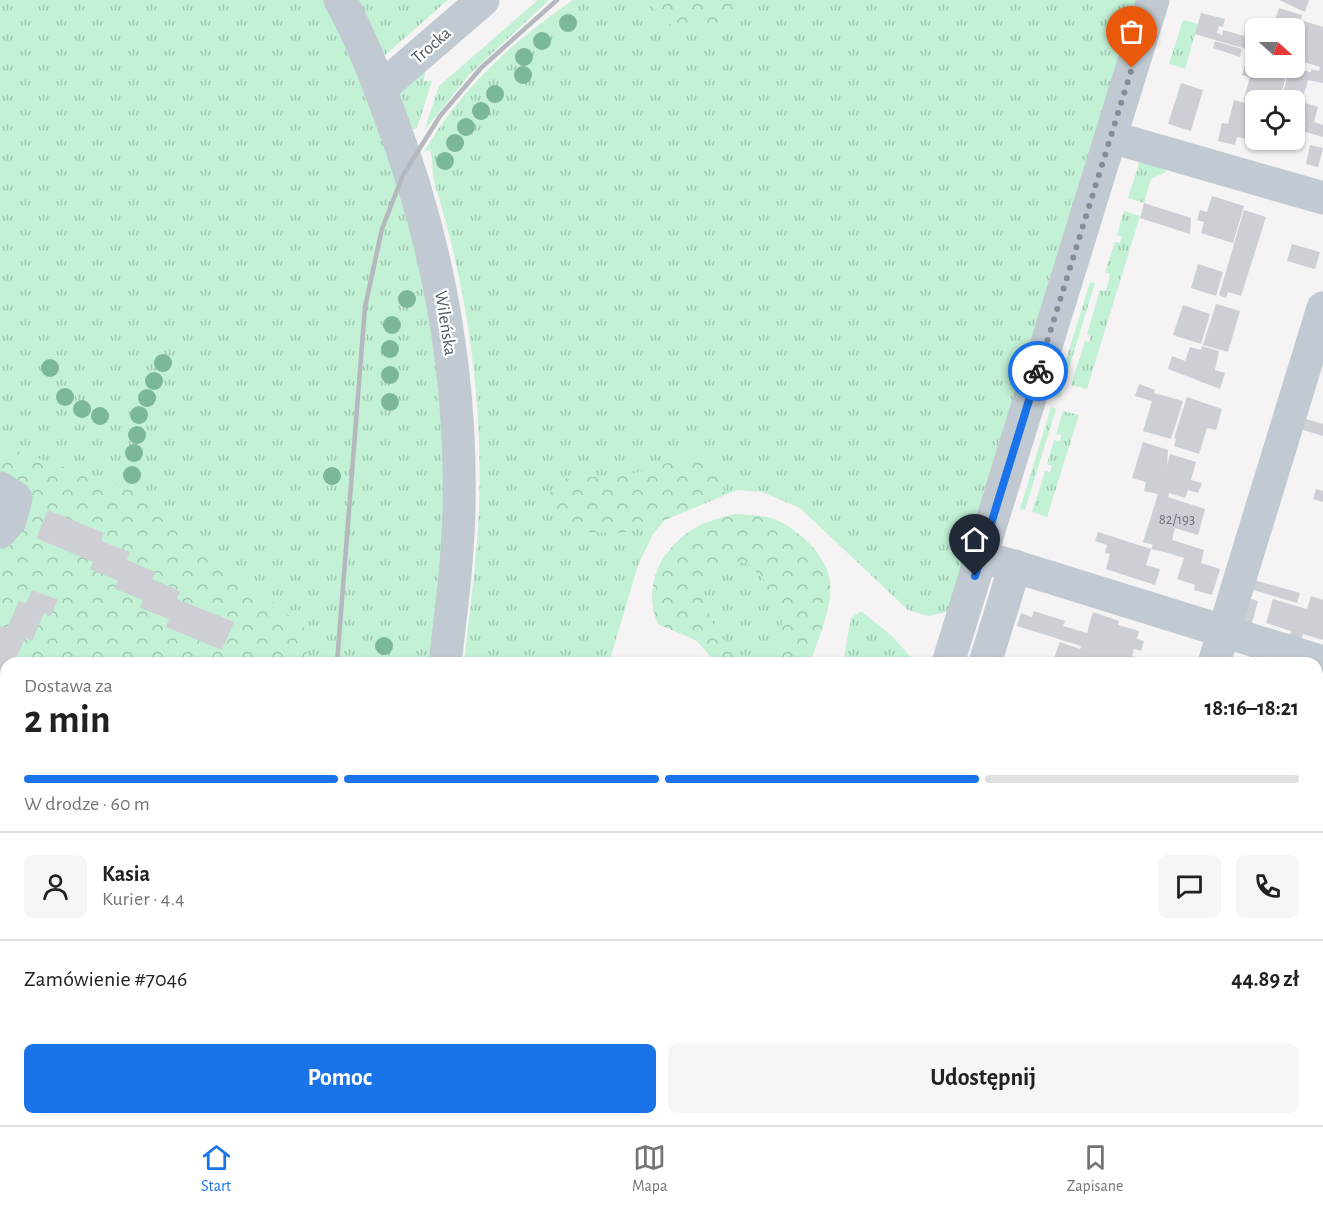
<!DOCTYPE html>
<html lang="pl">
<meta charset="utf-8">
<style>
body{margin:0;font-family:"Alegreya Sans",sans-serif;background:#f6f6f6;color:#202124;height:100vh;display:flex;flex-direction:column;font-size:22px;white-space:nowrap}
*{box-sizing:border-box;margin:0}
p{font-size:20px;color:#757577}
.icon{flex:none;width:33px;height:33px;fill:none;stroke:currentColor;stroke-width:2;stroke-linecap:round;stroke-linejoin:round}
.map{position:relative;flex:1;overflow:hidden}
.side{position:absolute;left:0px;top:657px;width:1323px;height:468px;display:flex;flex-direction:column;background:#fff;border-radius:18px 18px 0 0;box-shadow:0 2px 4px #0004}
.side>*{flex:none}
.needle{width:39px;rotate:111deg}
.buttons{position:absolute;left:1245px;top:18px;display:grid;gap:12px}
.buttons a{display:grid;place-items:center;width:60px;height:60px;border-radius:9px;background:#fff;box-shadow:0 2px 4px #0004;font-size:30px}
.pin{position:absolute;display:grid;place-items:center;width:51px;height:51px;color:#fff;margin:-62px -26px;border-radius:50% 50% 50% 0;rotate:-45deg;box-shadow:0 0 6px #0007}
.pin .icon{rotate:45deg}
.courier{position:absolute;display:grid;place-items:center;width:60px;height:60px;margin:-30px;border:4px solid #1a73e8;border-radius:50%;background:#fff;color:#222;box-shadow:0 2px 8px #0007}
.headline em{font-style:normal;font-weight:700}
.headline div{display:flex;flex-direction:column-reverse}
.headline{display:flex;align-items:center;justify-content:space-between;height:102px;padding:0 24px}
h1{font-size:39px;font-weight:700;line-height:45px}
.bar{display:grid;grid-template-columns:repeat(4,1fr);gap:9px 6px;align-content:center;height:72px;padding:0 24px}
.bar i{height:8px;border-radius:4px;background:#e0e0e0}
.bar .selected{background:#1a73e8}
.bar p{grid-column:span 4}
.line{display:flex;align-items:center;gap:15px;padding:0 24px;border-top:2px solid #e0e0e0}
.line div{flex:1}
.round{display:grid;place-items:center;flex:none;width:63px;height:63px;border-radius:9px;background:#f6f6f6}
.action{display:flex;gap:12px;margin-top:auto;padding:12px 24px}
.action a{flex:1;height:69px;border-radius:9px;background:#1a73e8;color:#fff;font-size:24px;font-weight:700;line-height:69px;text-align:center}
.action a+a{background:#f6f6f6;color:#202124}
.tabs{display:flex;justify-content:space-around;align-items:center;height:84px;border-top:2px solid #e0e0e0;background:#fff;font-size:16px;color:#757577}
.tabs a{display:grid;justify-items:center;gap:3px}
.tabs .selected{color:#1a73e8}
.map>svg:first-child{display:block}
.grass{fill:url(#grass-tufts)}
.forest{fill:url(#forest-crowns)}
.building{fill:#cdcfd5}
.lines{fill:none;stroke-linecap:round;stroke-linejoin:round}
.minor{stroke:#c1cad2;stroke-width:33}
.rail{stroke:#b5b8bd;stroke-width:4.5}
.tree{fill:#7bb799}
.done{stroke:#868d94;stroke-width:6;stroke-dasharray:0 10.8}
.route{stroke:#1a73e8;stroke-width:8}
.labels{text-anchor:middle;stroke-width:4.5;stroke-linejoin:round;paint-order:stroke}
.number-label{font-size:15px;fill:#6b747e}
.street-label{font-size:18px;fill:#4a5661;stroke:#fff}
</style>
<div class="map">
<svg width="1323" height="1125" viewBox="0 0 1323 1125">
<defs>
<pattern id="grass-tufts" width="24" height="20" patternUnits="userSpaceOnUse" patternTransform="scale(1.5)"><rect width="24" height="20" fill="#c3f1d5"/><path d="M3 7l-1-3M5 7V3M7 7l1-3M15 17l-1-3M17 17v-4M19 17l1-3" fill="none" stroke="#a0c6b0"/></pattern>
<pattern id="forest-crowns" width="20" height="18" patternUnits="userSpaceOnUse" patternTransform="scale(1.5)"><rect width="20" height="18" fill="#c3f1d5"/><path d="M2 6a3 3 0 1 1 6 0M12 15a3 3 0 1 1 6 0" fill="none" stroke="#a0c6b0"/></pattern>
</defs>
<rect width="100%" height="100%" fill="#f5f3f3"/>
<g class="grass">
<polygon points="0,0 328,0 370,95 425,264 448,480 432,663 214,663 0,481"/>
<polygon points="351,0 448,0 385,55 379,51"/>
<polygon points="538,0 549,0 469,75 424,131 439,86"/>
<path d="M573 0H1138L950 611 928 616 908 610 800 508 762 492 737 490 665 520 653 534 638 565 609 663H464C469 618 475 572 478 527 485 412 469 294 435 185 431 172 434 163 430 150L424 152C460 90 514 40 573 0Z"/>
<polygon points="1183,20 1198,24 1185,69 1169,64"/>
<polygon points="426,62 424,81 432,81 417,128 408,131 398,89"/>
<polygon points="1157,156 1166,172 1151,179 1144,203 1128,198 1141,157"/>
<polygon points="1124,211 1140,216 1087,389 1071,385 1085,341 1089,342 1091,336 1087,334 1100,290 1106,291 1110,274 1105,272 1115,242 1120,243 1122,237 1117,235"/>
<polygon points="1090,282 1095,283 1060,397 1055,396"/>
<polygon points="1051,407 1056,409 1025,510 1020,509"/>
<polygon points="1063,411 1079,415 1047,517 1032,512 1045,471 1050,472 1052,466 1047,464 1054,440 1060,441 1061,435 1056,434"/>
<path d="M734 514C748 515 763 515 776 520 796 528 825 554 829 577 835 603 818 638 810 663H717L696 640 658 624C642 587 661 548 695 528 707 521 721 518 734 514Z"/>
<polygon points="861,611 892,636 916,663 843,663 851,618"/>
<polygon points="6,991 6,1119 360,1119 359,1125 0,1125 0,995"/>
<polygon points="751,1119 836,1119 837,1125 703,1125"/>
<polygon points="860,1119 945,1119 945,1122 861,1125"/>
</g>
<g class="forest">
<polygon points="645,0 753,0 709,31 674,28"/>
<polygon points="0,445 136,492 307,630 307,663 6,663 6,1008 0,1011"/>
<path d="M693 454C716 457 719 473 725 493L665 520 621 533 579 532 554 516 550 493 570 475C623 481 644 472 693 454Z"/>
<path d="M734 514C748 515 763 515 776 520 796 528 825 554 829 577 835 603 818 638 810 663H771L781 643 782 614 766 599 764 580 747 563 722 560 707 573 701 595 716 631 736 652 742 663H717L696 640 658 624C642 587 661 548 695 528 707 521 721 518 734 514Z"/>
</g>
<g class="building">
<polygon points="1279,0 1309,0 1305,12"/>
<polygon points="1279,8 1302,15 1295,42 1294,28 1272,28"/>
<polygon points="1201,13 1225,19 1223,27 1219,26 1217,33 1222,35 1223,30 1256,39 1256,52 1195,34"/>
<polygon points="1304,21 1323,27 1323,83 1308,80 1301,104 1281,99 1290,68 1311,72 1311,69 1319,71 1320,67 1294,59"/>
<polygon points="1215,41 1242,49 1240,57 1213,48"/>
<polygon points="1248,54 1256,55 1256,68 1280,68 1278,77 1285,79 1280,100 1244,99 1250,77 1242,75"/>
<polygon points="1181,83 1203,90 1191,131 1168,124"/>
<polygon points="1234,100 1256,106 1256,140 1288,140 1286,148 1237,137 1235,145 1218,141 1222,123 1228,124"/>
<polygon points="1302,102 1318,107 1314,122 1323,125 1323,137 1303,131 1306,119 1297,117"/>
<polygon points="1310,145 1323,148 1318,167 1306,164"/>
<polygon points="1212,196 1244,206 1233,243 1201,233 1204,222 1197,220 1200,210 1207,212"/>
<polygon points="1144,203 1191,218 1190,234 1140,218"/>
<polygon points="1244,210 1266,217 1241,296 1228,292 1226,298 1219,295"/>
<polygon points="1292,244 1320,252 1315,269 1287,261"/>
<polygon points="1198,264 1223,272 1216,296 1191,288"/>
<polygon points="1216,304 1240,311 1228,352 1203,345"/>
<polygon points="1183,305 1210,314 1201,344 1173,335"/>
<polygon points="1202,346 1219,351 1215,370 1225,373 1220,389 1168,369 1172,356 1185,361 1190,347 1201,350"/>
<polygon points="1139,384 1155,390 1154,393 1183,401 1171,439 1143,431 1152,401 1135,396"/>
<polygon points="1187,397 1222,409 1216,430 1207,428 1199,454 1174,446 1176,439 1174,438"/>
<polygon points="1303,418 1323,424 1323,436 1300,429"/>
<polygon points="1143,442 1168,450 1167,466 1170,454 1196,462 1191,480 1202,483 1198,493 1188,490 1185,498 1169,493 1168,497 1205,509 1198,535 1175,528 1172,540 1204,550 1201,563 1220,569 1212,595 1194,590 1195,585 1177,579 1184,558 1168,553 1151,549 1146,565 1160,569 1155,585 1106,569 1110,554 1105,553 1107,545 1095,541 1098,532 1151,549 1153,545 1143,542 1158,494 1144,491 1146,482 1132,478"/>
<polygon points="1316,489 1323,491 1323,502 1313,499"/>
<polygon points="48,510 104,533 101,541 130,552 127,560 155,572 152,579 180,591 177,599 234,622 222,650 166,627 169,619 140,608 143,600 115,589 118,581 90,569 93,562 36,538"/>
<polygon points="1250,579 1300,593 1297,603 1247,588"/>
<polygon points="32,590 58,600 51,616 44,613 32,641 25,638 14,663 6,663 1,675 6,677 6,683 0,696 0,626 7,628 19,601 26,604"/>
<polygon points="1311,596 1323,600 1323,640 1303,634 1301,642 1289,638 1291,631 1266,623 1273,599 1307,609"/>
<polygon points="1245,597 1258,601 1252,623 1238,619"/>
<polygon points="1034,611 1065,621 1063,626 1087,633 1093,612 1119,621 1118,625 1139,631 1137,639 1144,641 1141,651 1134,649 1132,656 1148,661 1147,663 1131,663 1121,659 1120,663 1052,663 1060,642 1080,649 1081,646 1017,626 1021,613 1032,617"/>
<polygon points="1323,687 1323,720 1317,718 1317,704"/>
<polygon points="1317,721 1323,723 1321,767 1317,766"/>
<polygon points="1317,782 1323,784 1323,822 1317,820"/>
<polygon points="0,803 6,808 6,823 0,830"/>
</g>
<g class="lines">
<g class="minor">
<path d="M340 0C360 35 375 75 389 113 438 241 462 372 459 509 458 560 451 612 445 663"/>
<polyline points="380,89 483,0"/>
<polyline points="1111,137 1323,198"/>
<polyline points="0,488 16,498 10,521 0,532"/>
<polyline points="981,556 1323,662"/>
<polyline points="948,663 1153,0"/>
<polyline points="985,663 1015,566"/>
<polyline points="1214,663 1323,308"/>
<polyline points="0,876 6,869"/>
<polyline points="0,943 6,945"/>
<polyline points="0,982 6,978"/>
<polyline points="1317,1014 1323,1013"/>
<polyline points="1317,1054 1323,1054"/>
<polyline points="1317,1089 1323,1088"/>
<polyline points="385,1119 386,1125"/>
<polyline points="414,1119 415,1125"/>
<polyline points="956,1121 1006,1119"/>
<polyline points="620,1125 663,1119"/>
</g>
<g class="rail">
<polyline points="337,663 365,307 382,229 403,175 440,116 481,68 557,0"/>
<polyline points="0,1043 6,1039"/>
</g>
</g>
<g class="tree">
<circle cx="568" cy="23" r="9"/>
<circle cx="542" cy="41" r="9"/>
<circle cx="524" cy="57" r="9"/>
<circle cx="523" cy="75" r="9"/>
<circle cx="495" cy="94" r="9"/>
<circle cx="481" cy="111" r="9"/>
<circle cx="466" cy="127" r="9"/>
<circle cx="455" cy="143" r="9"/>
<circle cx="445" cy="161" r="9"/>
<circle cx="407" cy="299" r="9"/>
<circle cx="392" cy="325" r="9"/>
<circle cx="390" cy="349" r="9"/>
<circle cx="163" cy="363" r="9"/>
<circle cx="50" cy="368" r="9"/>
<circle cx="390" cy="375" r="9"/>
<circle cx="154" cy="381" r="9"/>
<circle cx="65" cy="397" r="9"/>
<circle cx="147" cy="398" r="9"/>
<circle cx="390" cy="402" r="9"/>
<circle cx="82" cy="409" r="9"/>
<circle cx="139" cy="415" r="9"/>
<circle cx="100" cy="416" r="9"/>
<circle cx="137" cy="435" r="9"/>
<circle cx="134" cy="453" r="9"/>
<circle cx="132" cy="475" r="9"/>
<circle cx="332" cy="476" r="9"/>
<circle cx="384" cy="646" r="9"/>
</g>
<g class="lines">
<polyline class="done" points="1038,371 1132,68"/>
<polyline class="route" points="975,576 1038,371"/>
</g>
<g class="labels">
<g class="number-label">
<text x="1177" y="524">82/193</text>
</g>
<g class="street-label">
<text transform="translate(431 45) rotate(-41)" y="6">Trocka</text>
<text transform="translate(446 323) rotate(81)" y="6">Wileńska</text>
</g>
</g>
</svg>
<div class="buttons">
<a><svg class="needle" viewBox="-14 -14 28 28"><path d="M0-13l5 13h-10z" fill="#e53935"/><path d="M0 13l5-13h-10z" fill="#757577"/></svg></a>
<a><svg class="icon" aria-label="locate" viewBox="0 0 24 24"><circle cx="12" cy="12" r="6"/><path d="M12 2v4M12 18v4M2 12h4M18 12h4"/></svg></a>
</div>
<div class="pin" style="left:1132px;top:68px;background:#ea580c"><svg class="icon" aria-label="bag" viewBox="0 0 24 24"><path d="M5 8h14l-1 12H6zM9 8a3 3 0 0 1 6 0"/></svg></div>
<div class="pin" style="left:975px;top:576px;background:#1f2937"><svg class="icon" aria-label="home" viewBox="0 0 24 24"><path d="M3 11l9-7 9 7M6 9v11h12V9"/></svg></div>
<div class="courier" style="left:1038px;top:371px"><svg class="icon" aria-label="bike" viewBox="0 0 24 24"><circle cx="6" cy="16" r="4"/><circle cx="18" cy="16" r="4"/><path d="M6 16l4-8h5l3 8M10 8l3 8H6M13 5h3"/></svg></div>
<section class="side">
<div class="headline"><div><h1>2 min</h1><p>Dostawa za</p></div><em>18:16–18:21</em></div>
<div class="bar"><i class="selected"></i><i class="selected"></i><i class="selected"></i><i></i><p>W drodze · 60 m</p></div>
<div class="line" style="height:108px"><a class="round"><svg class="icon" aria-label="person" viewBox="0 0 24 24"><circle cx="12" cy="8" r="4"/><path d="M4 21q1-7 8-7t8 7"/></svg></a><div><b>Kasia</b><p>Kurier · 4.4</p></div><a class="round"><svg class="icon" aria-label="chat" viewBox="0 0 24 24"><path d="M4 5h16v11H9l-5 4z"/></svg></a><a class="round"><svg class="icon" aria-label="phone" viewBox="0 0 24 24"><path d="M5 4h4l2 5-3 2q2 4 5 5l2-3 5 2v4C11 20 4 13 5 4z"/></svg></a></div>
<div class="line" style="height:78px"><div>Zamówienie #7046</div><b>44.89 zł</b></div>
<div class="action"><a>Pomoc</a><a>Udostępnij</a></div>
</section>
</div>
<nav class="tabs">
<a class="selected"><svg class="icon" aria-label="home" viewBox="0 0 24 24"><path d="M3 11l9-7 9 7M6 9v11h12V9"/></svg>Start</a>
<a><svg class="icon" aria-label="map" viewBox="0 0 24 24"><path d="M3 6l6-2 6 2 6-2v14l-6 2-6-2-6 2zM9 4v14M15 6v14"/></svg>Mapa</a>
<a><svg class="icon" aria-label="saved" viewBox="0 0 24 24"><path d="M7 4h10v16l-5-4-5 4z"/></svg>Zapisane</a>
</nav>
